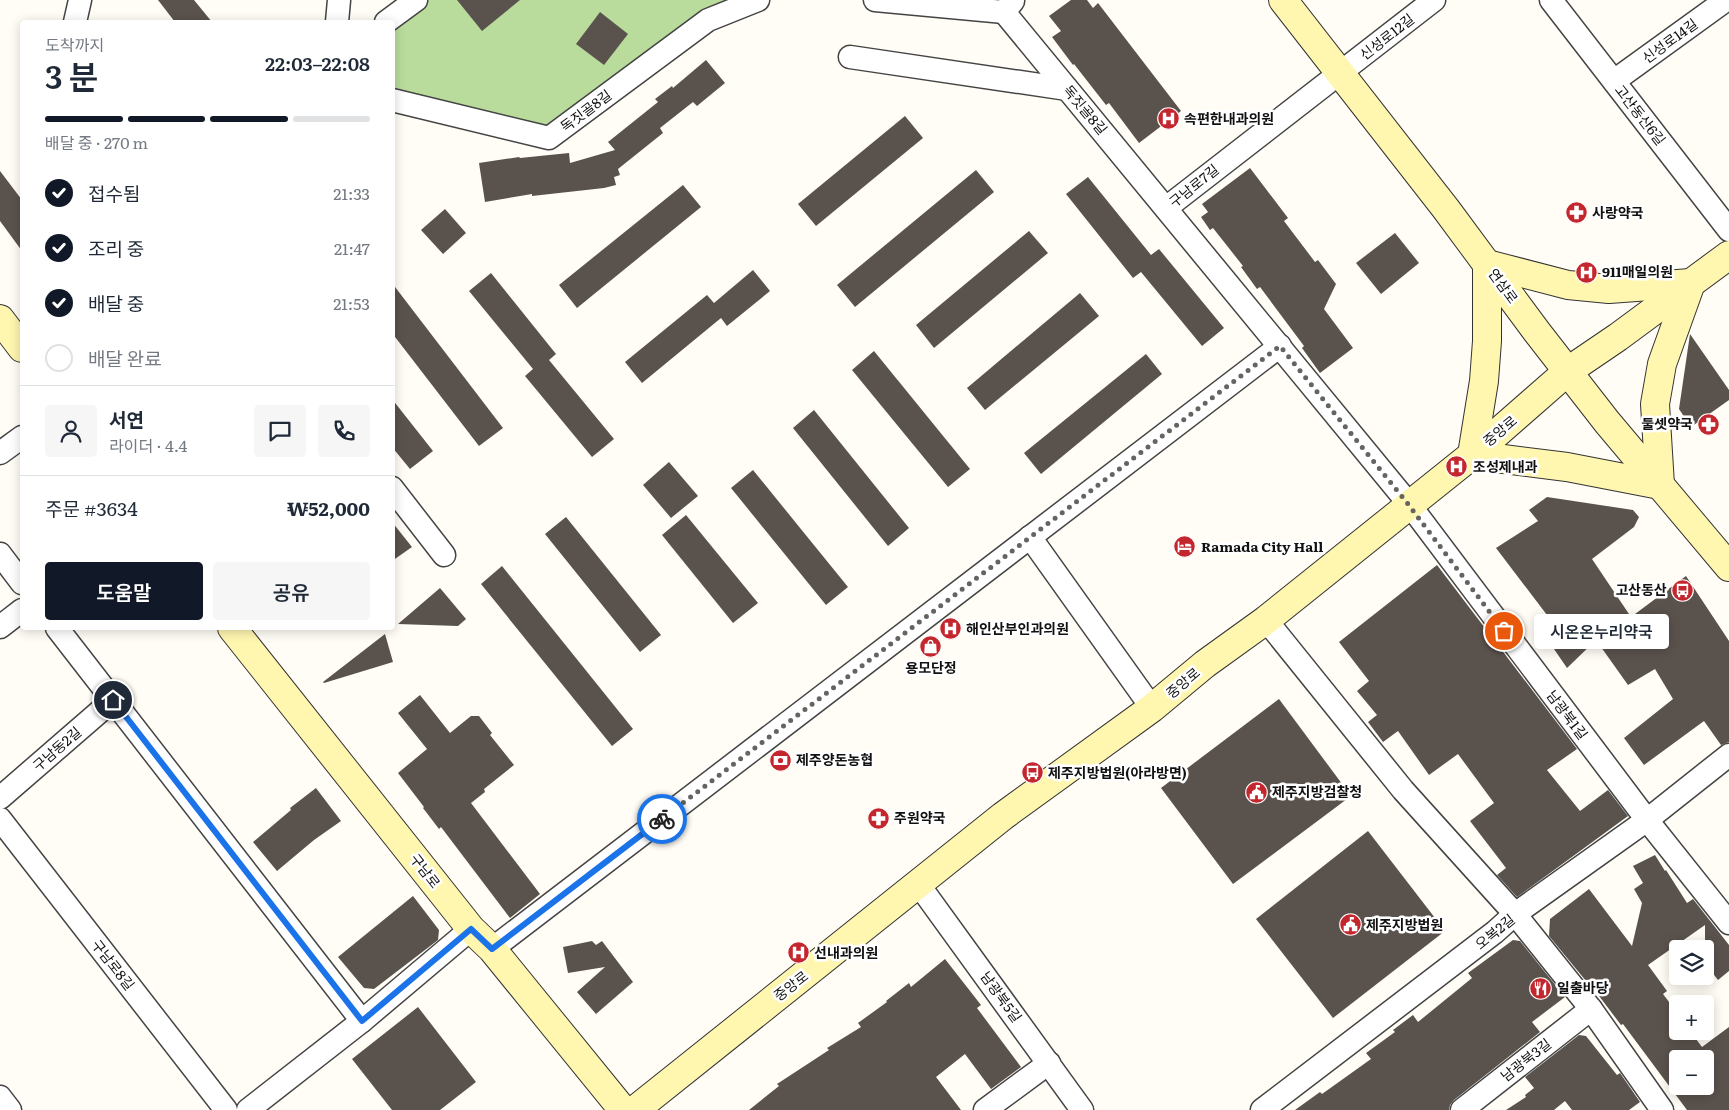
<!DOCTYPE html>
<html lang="ko">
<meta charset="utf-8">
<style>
body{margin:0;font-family:Literata,"Noto Sans KR",serif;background:#f6f6f7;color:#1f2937;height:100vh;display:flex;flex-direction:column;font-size:19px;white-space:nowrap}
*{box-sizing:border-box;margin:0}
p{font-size:16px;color:#747a83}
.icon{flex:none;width:28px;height:28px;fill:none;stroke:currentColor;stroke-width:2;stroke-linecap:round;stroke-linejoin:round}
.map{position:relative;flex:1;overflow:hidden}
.details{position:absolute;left:20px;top:20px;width:375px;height:610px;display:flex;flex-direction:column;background:#fff;border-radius:5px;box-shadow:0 2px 12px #0003}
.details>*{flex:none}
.controls{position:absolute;left:1669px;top:940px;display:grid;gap:10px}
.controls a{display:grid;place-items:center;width:45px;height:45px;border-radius:5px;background:#fff;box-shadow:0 2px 12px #0003;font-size:25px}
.pin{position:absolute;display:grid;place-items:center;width:42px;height:42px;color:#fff;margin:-21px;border:2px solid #fff;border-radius:50%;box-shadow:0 1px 5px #0007}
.courier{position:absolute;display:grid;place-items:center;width:50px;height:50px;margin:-25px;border:4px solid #1a73e8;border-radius:50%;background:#fff;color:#222;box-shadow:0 1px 6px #0007}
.bubble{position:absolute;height:35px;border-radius:5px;background:#fff;box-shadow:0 2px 12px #0003;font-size:16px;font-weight:600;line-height:35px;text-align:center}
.overview em{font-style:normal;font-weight:600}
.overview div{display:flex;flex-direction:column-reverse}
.overview{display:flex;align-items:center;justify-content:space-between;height:85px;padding:0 25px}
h1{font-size:32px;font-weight:600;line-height:38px}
.bar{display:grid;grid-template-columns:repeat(4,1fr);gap:8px 5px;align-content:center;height:60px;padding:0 25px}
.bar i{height:6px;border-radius:4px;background:#e0e1e3}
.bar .on{background:#111827}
.bar p{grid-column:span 4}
.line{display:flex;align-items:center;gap:12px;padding:0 25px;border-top:1px solid #e0e1e3}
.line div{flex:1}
.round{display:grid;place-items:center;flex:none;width:52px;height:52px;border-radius:5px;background:#f6f6f7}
ol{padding:0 25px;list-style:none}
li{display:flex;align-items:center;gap:15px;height:55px}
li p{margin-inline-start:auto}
li .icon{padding:5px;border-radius:50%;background:#111827;color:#fff;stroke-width:4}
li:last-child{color:#747a83}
li i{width:28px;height:28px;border:2px solid #e0e1e3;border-radius:50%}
.cta{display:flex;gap:10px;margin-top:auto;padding:10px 25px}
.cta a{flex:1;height:58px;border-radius:5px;background:#111827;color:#fff;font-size:20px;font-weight:600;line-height:58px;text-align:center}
.cta a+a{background:#f6f6f7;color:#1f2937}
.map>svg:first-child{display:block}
.forest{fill:#b9dc9c}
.building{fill:#5a524d;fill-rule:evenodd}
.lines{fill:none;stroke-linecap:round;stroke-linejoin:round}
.street-casing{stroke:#444;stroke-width:25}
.secondary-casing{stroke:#333;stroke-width:30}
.street{stroke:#fff;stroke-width:22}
.secondary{stroke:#fff6b0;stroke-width:28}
.done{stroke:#646461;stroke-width:5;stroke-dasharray:0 9}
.route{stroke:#1a73e8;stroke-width:6}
.labels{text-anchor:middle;stroke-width:5;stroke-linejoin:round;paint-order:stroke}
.street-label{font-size:14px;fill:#111;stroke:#fff}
.poi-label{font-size:14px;font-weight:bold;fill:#111;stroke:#fff;text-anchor:start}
</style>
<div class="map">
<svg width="1729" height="1110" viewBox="0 0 1729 1110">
<rect width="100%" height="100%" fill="#fffdf5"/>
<polygon class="forest" points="416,0 758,0 549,138 393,100 392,22"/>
<g class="building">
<polygon points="158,0 194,0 212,22 175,22"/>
<polygon points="457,0 520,0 482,31"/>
<polygon points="1071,0 1087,0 1093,8 1098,3 1181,111 1139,143 1109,103 1106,105 1074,64 1073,65 1052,37 1061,31 1049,16"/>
<polygon points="600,12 628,34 604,65 576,44"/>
<polygon points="706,60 725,83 697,106 693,102 660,128 663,133 618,169 620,175 614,177 616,185 604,188 532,196 532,194 485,202 479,163 519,157 520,158 569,153 570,163 615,150 608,142 658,102 655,99 672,86 673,88"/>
<polygon points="905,116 923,138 816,226 798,204"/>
<polygon points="1250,168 1288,218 1284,221 1315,262 1318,260 1336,284 1324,309 1353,348 1320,373 1302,348 1304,346 1260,287 1257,289 1241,267 1243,266 1213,228 1210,230 1201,217 1208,212 1202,204"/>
<polygon points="976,170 994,192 855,307 837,285"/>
<polygon points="0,171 22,200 22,251 0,221"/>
<polygon points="1088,177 1151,255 1159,249 1224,328 1202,346 1141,272 1133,278 1066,194"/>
<polygon points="683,185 701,207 577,308 559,285"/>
<polygon points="445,209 466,233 443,254 421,230"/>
<polygon points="1029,231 1048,253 934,348 916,325"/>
<polygon points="1395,233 1419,263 1381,294 1356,263"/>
<polygon points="753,270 770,291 727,326 721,318 642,383 625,362 707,295 714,303"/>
<polygon points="491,273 556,354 549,360 614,439 592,457 525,376 533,369 469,291"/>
<polygon points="392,283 503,428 479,446 392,333"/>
<polygon points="1080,293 1099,316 985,410 967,388"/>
<polygon points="1690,334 1729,390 1729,400 1691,427 1679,409"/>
<polygon points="874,351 970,469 948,487 852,370"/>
<polygon points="1146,354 1162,374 1041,474 1024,453"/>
<polygon points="392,399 433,451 410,469 392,447"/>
<polygon points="814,410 909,528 888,546 793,428"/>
<polygon points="669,462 698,496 671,518 643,485"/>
<polygon points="753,470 848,587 826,605 731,488"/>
<polygon points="1547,497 1633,510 1639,517 1634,527 1592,559 1631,617 1686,576 1729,641 1729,742 1721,745 1704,721 1644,765 1624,738 1673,699 1655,669 1628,685 1596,640 1567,668 1554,649 1566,640 1496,548 1538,521 1529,510"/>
<polygon points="686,515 758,603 733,623 662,535"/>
<polygon points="566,517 661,635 640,652 545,534"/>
<polygon points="392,522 412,547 392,561"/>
<polygon points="1437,565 1577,749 1547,770 1580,811 1608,790 1628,816 1517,897 1497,875 1506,868 1470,821 1494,803 1458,754 1429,775 1398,731 1383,742 1368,722 1377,715 1357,691 1369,681 1339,642"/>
<polygon points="502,566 633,729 612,746 481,584"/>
<polygon points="440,588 466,619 458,626 398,624"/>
<polygon points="385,634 393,662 324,683 323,682"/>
<polygon points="420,695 450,733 471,716 479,716 492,733 490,735 514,765 484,789 485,792 471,803 540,894 510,918 441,827 439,829 423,808 424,807 398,773 427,749 398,713"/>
<polygon points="1279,699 1351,796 1233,884 1161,788"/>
<polygon points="316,788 341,821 314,840 277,871 253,842 291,810 290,808"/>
<polygon points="1368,831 1445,931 1333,1018 1256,919"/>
<path d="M1655 855 1665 871 1666 870 1687 903 1693 899 1729 945V971L1718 980 1705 963V925L1648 965 1667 991 1663 994 1678 1014V1031H1690L1702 1047 1729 1027V1110H1687L1623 1024 1621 1025 1587 980 1586 981 1549 936 1550 919 1589 889 1632 946 1642 903 1634 889 1643 883 1633 866ZM1678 1059H1705V1086H1678Z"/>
<polygon points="413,896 439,930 438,940 374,989 364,988 338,957"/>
<polygon points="1513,940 1520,941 1565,997 1532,1022 1540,1032 1454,1100 1450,1105 1449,1110 1295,1110 1320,1092 1322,1094 1371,1059 1366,1053 1395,1032 1393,1030 1413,1015 1418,1022 1472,978 1468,973"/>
<polygon points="592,941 596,945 602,941 633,982 596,1014 577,992 605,967 568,973 563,947"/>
<polygon points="945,959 981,1005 977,1008 1021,1067 991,1089 965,1054 936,1077 961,1110 749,1110 779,1086 777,1084 829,1050 827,1048 861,1027 858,1023 887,1002 886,1001 909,983 911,987"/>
<polygon points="418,1007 476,1082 440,1110 392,1110 352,1059"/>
<polygon points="1579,1035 1586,1036 1617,1075 1620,1073 1640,1102 1629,1110 1572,1110 1565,1101 1554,1110 1506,1110 1526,1097 1525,1095 1534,1088 1525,1077"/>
</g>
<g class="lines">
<defs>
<g id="street">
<polyline points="875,0 1004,12 1013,1"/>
<polyline points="1551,0 1729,230"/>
<polyline points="1004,12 1409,504 1647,820 1729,923"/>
<polyline points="75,22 80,0"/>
<polyline points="337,22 339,0"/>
<polyline points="386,22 416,0"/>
<polyline points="850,57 1067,89"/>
<polyline points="1614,81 1726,0"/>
<polyline points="392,100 549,138 708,20 758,0"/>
<polyline points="1166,208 1434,0"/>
<polyline points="0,453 22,437"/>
<polyline points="392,488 444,555"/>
<polyline points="1030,537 1152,708"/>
<polyline points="0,554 22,583"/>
<polyline points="1266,620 1403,790 1515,914 1591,1009 1662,1110"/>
<polyline points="0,627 22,610"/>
<polyline points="57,628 362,1021"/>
<polyline points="0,798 113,700"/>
<polyline points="0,819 226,1110"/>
<polyline points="919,885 1082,1110"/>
<polyline points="492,949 1280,346"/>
<polyline points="0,1097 10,1110"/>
<polyline points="248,1110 362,1021 471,929"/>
<polyline points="985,1110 1049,1063"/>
<polyline points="1262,1110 1495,932 1515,914 1647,820 1729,755"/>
<polyline points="1462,1110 1591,1009"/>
</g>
<g id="secondary">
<polyline points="1283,0 1446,209 1537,332 1607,422 1729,567"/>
<polygon points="1487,264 1568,285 1609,289 1691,283 1662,364 1655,404 1660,485 1567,467 1472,455 1484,381 1487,341"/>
<polyline points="0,319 22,348"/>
<polyline points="232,628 471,929 492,949 623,1110"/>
<polyline points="635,1110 1003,816 1152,708 1205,664 1266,620 1472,455 1568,371 1618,337 1729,255"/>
</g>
</defs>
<use href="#street" class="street-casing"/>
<use href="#secondary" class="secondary-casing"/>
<use href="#street" class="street"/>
<use href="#secondary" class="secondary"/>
</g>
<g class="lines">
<polyline class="done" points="662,819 1280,346 1408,504 1504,631"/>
<polyline class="route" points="113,700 362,1021 471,929 492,949 662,819"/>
</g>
<defs>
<symbol id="hospital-disc" viewBox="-11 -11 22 22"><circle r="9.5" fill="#c4262e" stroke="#fff"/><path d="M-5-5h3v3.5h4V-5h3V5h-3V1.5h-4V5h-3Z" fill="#fff"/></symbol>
<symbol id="pharmacy-disc" viewBox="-11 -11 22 22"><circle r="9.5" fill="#c4262e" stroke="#fff"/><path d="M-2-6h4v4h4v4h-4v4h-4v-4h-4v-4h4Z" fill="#fff"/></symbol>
<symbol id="hotel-disc" viewBox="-11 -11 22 22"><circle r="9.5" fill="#c4262e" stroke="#fff"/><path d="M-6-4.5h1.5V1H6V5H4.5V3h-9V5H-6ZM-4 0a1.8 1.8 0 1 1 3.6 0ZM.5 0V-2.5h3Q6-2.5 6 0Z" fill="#fff"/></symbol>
<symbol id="bus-disc" viewBox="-11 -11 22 22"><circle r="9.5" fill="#c4262e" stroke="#fff"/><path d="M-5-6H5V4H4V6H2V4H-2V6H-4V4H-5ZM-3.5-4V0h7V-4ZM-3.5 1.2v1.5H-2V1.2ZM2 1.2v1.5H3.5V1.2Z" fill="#fff"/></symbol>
<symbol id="shop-disc" viewBox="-11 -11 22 22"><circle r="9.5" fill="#c4262e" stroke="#fff"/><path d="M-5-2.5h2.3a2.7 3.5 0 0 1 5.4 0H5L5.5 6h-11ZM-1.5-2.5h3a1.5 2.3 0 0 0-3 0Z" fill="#fff"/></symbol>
<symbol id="bank-disc" viewBox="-11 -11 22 22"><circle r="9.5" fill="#c4262e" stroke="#fff"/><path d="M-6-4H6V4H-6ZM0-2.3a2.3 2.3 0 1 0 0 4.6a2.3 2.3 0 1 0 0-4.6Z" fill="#fff"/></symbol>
<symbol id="civic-disc" viewBox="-11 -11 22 22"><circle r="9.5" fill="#c4262e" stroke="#fff"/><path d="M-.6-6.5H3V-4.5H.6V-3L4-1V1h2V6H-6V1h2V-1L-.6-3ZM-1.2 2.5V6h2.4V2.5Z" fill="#fff"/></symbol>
<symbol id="restaurant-disc" viewBox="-11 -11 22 22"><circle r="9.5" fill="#c4262e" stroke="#fff"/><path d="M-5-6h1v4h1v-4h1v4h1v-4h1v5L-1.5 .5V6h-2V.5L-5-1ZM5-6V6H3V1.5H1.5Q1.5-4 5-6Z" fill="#fff"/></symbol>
</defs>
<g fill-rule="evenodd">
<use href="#hospital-disc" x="1156" y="106" width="25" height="25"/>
<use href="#pharmacy-disc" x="1564" y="200" width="25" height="25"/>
<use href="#hospital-disc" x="1574" y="260" width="25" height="25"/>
<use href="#pharmacy-disc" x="1696" y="412" width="25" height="25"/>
<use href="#hospital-disc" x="1444" y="454" width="25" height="25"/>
<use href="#hotel-disc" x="1172" y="534" width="25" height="25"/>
<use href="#bus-disc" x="1670" y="578" width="25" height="25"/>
<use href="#hospital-disc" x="938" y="616" width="25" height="25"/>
<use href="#shop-disc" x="918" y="634" width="25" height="25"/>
<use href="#bank-disc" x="768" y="748" width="25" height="25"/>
<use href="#bus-disc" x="1020" y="760" width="25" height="25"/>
<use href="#civic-disc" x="1244" y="780" width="25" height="25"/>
<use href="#pharmacy-disc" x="866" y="806" width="25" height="25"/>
<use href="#civic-disc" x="1338" y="912" width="25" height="25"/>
<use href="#hospital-disc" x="786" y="940" width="25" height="25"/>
<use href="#restaurant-disc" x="1528" y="976" width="25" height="25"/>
</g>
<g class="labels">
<g class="street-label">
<text transform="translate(1387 37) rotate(-38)" y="5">신성로12길</text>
<text transform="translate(1670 41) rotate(-36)" y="5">신성로14길</text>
<text transform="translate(1085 110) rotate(50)" y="5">독짓골8길</text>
<text transform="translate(586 111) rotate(-37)" y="5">독짓골8길</text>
<text transform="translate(1640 115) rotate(52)" y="5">고산동산6길</text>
<text transform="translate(1194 186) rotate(-39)" y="5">구남로7길</text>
<text transform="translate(1503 286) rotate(54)" y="5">연삼로</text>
<text transform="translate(1500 431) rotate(-40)" y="5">중앙로</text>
<text transform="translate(1183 683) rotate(-40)" y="5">중앙로</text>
<text transform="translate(1567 715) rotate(53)" y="5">남광북1길</text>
<text transform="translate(57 749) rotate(-41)" y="5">구남동2길</text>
<text transform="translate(425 871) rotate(52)" y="5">구남로</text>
<text transform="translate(1495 932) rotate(-39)" y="5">오복2길</text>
<text transform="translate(113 965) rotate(52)" y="5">구남로8길</text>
<text transform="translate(791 986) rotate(-38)" y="5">중앙로</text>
<text transform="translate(1001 997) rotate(54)" y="5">남광북5길</text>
<text transform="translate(1526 1060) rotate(-38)" y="5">남광북3길</text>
</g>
<g class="poi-label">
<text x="1184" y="124">속편한내과의원</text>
<text x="1592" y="218">사랑약국</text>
<text x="1602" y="277">911매일의원</text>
<text x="1693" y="429" text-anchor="end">둘셋약국</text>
<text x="1473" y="472">조성제내과</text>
<text x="1201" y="552">Ramada City Hall</text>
<text x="1667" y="595" text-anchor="end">고산동산</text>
<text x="966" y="634">해인산부인과의원</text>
<text x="931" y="673" text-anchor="middle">용모단정</text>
<text x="796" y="765">제주양돈농협</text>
<text x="1048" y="778">제주지방법원(아라방면)</text>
<text x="1272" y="797">제주지방검찰청</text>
<text x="894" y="823">주원약국</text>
<text x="1366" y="930">제주지방법원</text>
<text x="814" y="958">선내과의원</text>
<text x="1557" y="993">일출바당</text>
</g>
</g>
</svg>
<div class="controls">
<a><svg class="icon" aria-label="layers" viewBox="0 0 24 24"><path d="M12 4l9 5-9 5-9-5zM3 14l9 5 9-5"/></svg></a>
<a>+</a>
<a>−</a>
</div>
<div class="pin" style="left:1504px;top:631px;background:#ea580c"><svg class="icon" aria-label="bag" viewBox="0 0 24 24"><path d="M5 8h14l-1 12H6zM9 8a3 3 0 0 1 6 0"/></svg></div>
<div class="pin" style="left:113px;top:700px;background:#1f2937"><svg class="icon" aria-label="home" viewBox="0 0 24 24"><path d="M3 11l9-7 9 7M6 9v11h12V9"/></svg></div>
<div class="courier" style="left:662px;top:819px"><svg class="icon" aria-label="bike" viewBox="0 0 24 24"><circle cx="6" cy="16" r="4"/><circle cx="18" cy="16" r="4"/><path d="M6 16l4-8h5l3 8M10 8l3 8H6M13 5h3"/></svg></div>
<div class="bubble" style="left:1534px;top:614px;width:135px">시온온누리약국</div>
<section class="details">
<div class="overview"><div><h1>3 분</h1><p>도착까지</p></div><em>22:03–22:08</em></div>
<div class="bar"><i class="on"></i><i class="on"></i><i class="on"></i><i></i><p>배달 중 · 270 m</p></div>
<ol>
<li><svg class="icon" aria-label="check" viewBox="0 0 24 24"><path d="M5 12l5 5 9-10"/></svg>접수됨<p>21:33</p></li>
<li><svg class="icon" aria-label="check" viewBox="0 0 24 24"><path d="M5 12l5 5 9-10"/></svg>조리 중<p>21:47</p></li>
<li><svg class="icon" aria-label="check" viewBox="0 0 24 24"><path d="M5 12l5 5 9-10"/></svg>배달 중<p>21:53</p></li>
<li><i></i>배달 완료</li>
</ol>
<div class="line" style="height:90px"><a class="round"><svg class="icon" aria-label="person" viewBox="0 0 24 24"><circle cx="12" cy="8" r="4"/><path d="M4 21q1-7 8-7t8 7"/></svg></a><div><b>서연</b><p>라이더 · 4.4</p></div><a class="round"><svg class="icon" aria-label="chat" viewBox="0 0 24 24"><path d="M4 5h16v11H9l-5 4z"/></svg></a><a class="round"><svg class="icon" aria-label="phone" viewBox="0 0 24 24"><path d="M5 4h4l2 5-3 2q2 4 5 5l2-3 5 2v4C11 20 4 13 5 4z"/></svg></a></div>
<div class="line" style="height:65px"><div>주문 #3634</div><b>₩52,000</b></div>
<div class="cta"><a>도움말</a><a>공유</a></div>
</section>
</div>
